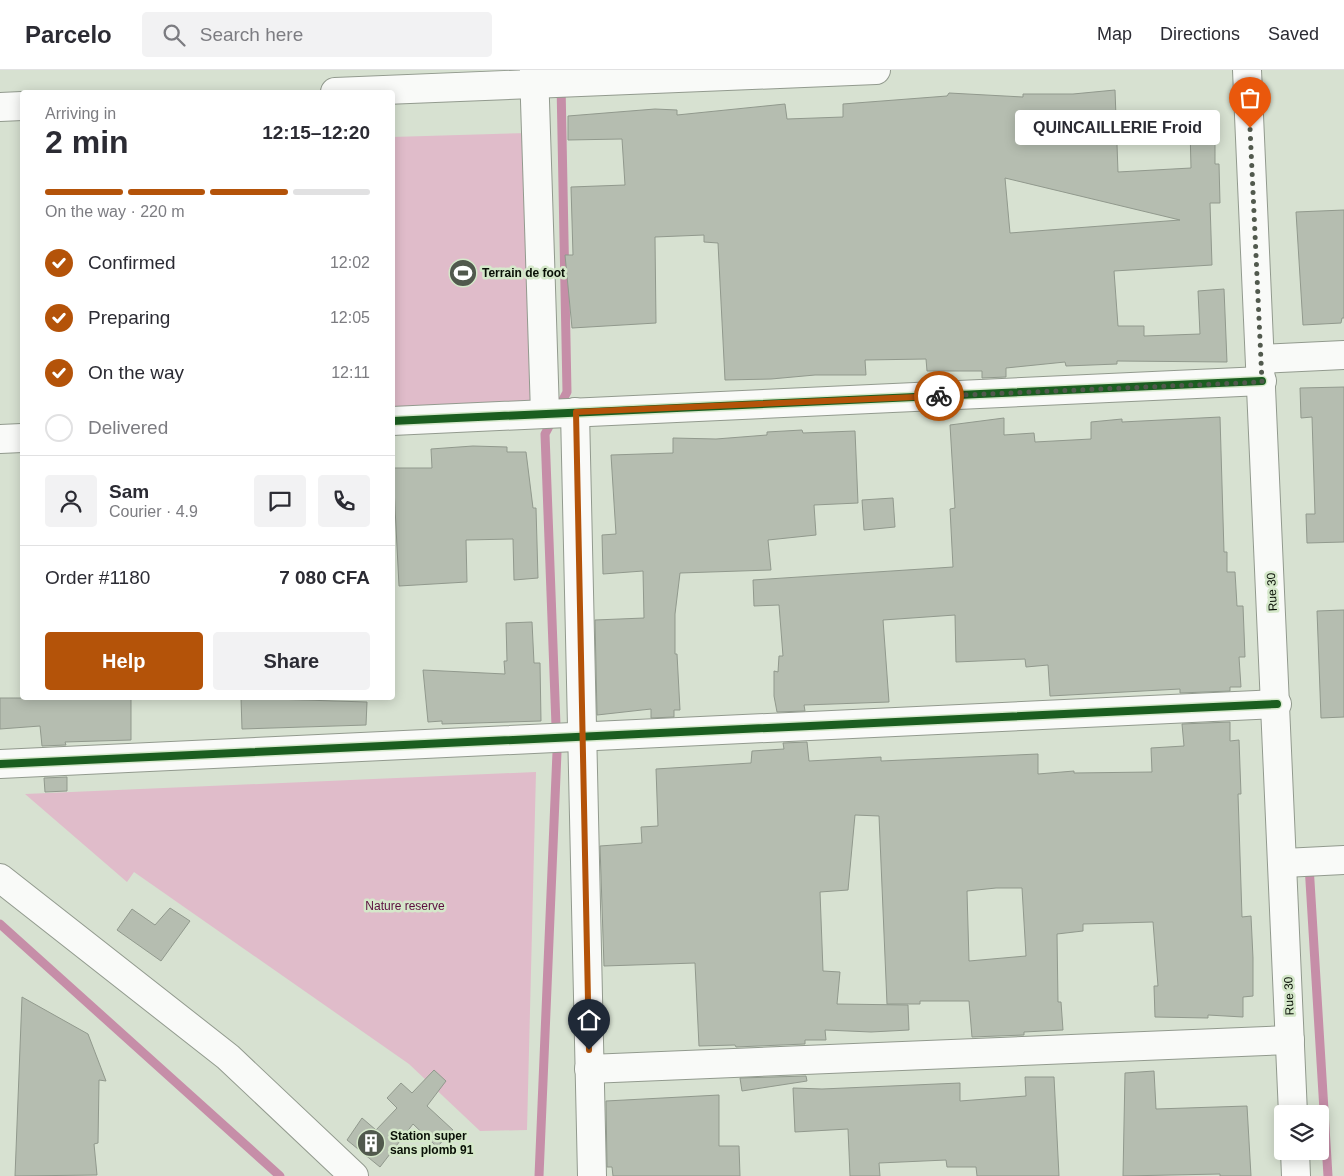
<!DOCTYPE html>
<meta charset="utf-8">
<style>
body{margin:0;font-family:Arial,sans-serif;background:#f2f2f3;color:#2b2b33;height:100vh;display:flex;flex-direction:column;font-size:19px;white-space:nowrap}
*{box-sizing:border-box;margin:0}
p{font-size:16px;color:#7c7c81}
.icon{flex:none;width:28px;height:28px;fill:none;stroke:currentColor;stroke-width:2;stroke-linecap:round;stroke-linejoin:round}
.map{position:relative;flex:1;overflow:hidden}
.sheet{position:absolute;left:20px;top:20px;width:375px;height:610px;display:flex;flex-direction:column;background:#fff;border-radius:5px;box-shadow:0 2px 12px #0003}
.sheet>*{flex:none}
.controls{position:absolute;left:1274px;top:1035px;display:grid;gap:10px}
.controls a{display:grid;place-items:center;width:55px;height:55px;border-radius:5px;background:#fff;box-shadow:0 2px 12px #0003;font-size:25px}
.pin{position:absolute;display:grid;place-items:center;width:42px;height:42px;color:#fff;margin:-51px -21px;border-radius:50% 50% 50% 0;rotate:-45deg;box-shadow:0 0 5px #0007}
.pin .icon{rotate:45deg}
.courier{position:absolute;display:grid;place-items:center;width:50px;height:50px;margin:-25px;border:4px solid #b45309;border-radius:50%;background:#fff;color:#222;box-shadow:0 1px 6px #0007}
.bubble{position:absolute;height:35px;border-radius:5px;background:#fff;box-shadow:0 2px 12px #0003;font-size:16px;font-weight:800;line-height:35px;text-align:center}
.head em{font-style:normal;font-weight:800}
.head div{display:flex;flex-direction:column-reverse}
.head{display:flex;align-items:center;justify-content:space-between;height:85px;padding:0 25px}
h1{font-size:32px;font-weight:800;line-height:38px}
.bar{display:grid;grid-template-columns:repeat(4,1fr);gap:8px 5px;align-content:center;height:60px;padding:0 25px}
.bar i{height:6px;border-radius:4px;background:#e1e1e2}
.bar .current{background:#b45309}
.bar p{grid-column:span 4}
.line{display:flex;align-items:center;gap:12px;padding:0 25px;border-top:1px solid #e1e1e2}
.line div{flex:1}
.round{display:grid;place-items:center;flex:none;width:52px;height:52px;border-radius:5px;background:#f2f2f3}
ol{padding:0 25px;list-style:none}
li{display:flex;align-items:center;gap:15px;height:55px}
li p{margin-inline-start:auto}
li .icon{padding:5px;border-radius:50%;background:#b45309;color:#fff;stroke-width:4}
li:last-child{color:#7c7c81}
li i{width:28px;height:28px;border:2px solid #e1e1e2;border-radius:50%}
.cta{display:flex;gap:10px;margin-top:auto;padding:10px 25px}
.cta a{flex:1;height:58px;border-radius:5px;background:#b45309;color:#fff;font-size:20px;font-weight:800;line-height:58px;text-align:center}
.cta a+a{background:#f2f2f3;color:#2b2b33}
header{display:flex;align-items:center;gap:30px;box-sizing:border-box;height:70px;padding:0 25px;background:#fff;border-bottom:1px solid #e1e1e2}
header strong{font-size:24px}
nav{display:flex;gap:28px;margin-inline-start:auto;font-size:18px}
.search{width:350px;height:45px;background:#f2f2f3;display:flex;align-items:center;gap:12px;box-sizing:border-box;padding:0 18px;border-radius:5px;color:#7c7c81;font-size:19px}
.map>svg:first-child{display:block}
.green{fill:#e0bcca}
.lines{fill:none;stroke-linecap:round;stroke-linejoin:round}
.stream{stroke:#c68ea8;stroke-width:9}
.building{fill:#b5bdb0;stroke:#91998d;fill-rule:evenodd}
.minor-casing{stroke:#929a8e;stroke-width:30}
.major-casing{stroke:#929a8e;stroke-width:30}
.minor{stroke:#f9faf8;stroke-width:28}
.major{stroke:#f9faf8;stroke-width:28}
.cycleway-casing{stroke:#d5e8ca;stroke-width:11}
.cycleway{stroke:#1b5e20;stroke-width:8}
.done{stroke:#51594d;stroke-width:5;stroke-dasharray:0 9}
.route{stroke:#b45309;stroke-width:6}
.labels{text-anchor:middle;stroke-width:5;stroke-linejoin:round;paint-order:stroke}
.poi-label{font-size:12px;font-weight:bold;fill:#091006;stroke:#d5e8ca;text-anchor:start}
.street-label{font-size:12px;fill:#091006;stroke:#d5e8ca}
.park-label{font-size:12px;fill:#5b0d3e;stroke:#d5e8ca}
</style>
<header>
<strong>Parcelo</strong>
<div class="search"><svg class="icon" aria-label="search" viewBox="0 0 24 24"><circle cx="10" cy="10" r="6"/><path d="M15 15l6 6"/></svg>Search here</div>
<nav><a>Map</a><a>Directions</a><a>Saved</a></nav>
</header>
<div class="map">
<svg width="1344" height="1106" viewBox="0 0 1344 1106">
<rect width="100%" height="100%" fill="#d7e1d1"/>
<g class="green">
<polygon points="529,63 538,339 393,344 392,67"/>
<polygon points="536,702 527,1060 480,1061 409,994 134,802 127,812 25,724"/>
</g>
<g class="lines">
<g class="stream">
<polyline points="1309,795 1328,1106"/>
<polyline points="0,854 280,1106"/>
<polyline points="539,1106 557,682 545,364 567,322 561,14"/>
</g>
</g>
<g class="building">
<path d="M1115 20 1118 102 1191 98 1190 58 1215 60V94H1219L1220 133H1210L1212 195 1114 201 1118 256H1144V266L1200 264 1198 221 1224 219 1227 292 1117 291V294L1066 296 1065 292 1006 298V307L982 308V301H927L926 289 865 290 866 305H815L771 309 725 310 718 173 704 172V165L655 167 656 253 572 258 565 185H573L571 117 625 115 622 69 568 70V46L655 39 677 40V45L785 34 787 49 843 47V34L947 26 949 23 1023 27V24H1073ZM1005 108 1180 150 1010 163Z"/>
<polygon points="1344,140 1344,248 1342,248 1341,253 1303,255 1296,142"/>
<polygon points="1344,317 1344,472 1307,473 1306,444 1315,444 1312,347 1301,348 1300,318"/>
<polygon points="1220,347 1224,482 1227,482 1227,502 1235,502 1237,536 1243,536 1245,587 1239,587 1241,617 1230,617 1230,621 1180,623 1180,619 1050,626 1048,595 1026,597 1025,589 956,592 955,545 883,550 889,632 804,635 805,641 777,642 774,626 774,601 778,602 779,586 783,586 779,535 754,536 753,510 953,497 950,439 955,438 950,355 1004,348 1004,365 1034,363 1035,372 1091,369 1091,352 1122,349 1122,352"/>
<polygon points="802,360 803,363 855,361 858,433 814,435 816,465 768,470 771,500 680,503 675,544 675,584 677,584 680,640 674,640 674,647 651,648 651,639 597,645 595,550 644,548 643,501 603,504 602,465 616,464 611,385 673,383 673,368 716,369 767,365 767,362"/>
<polygon points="473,376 507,377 507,382 526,382 533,438 536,438 538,508 514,510 513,469 466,470 467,512 399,516 393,398 432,398 431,379"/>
<polygon points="893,428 895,457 864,460 862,430"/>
<polygon points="1344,540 1344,647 1321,648 1317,541"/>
<polygon points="532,552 534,593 540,593 541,651 442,654 442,651 428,652 423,600 505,604 504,591 507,591 506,553"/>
<polygon points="0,628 131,628 131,670 65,672 66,675 42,676 40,656 0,659"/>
<polygon points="241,628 367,632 366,655 242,659"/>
<path d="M1230 652V671L1239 670 1241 724H1238L1242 847 1251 846 1253 888V926L1243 927V947L1208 945V948L1155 947 1154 916H1158L1153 852 1083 854V861L1057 864 1058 932H1061L1063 960 1024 962V965L972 967 969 931H920V934H887L879 746 855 745 848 820 820 822 823 901 840 902 837 934 908 935 909 960 871 962 825 960 826 970H805V974L736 977 735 975 699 976 695 893 604 896 600 776 642 773 641 757 658 756 656 699 751 693 752 681 784 679 783 673 807 672 809 691 881 687V691L1038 684V704L1074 701V703L1152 702 1151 678 1184 676 1182 654ZM996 818H1022L1026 886 969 891 967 821Z"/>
<polygon points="67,707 67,721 45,722 44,708"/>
<polygon points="170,838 190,851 161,891 117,860 132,839 155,855"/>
<polygon points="22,927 88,964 106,1011 99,1010 98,1073 94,1074 97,1105 15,1106"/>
<polygon points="434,1000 446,1011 427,1036 453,1060 437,1077 413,1054 380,1097 347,1070 362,1048 376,1060 397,1038 387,1028 401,1013 412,1023"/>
<polygon points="1154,1001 1156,1039 1247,1036 1251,1106 1220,1106 1220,1104 1123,1106 1125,1003"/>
<polygon points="806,1006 807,1011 742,1021 740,1008"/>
<polygon points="1025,1007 1054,1007 1059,1106 977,1106 976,1097 947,1097 946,1090 879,1093 880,1106 850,1106 848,1059 795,1062 793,1018 822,1019 960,1013 960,1031 1026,1026"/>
<polygon points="719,1025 719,1076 739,1076 740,1106 613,1106 612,1097 607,1097 606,1031"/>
</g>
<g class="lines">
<defs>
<g id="minor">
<polyline points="534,0 545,343"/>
<polyline points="335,22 876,0"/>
<polyline points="0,37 22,36"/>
<polyline points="1261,289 1344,285"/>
<polyline points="575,342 592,1106"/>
<polyline points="392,351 1262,311"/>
<polyline points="0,369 22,368"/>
<polyline points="0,694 1277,634"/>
<polyline points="1284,793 1344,790"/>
<polyline points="0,808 228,987 354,1106"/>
<polyline points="589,999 1290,970"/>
</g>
<g id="major">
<polyline points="1247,0 1293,1044"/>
<polyline points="1295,1081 1296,1106"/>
</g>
</defs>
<use href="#minor" class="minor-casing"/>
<use href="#major" class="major-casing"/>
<use href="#minor" class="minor"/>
<use href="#major" class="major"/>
<defs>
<g id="cycleway">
<polyline points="392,351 1262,311"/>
<polyline points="0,694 1277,634"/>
</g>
</defs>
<use href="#cycleway" class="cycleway-casing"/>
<use href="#cycleway" class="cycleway"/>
</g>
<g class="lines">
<polyline class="done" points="939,326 1262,312 1250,58"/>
<polyline class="route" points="589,980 576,342 939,326"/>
</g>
<defs>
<symbol id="stadium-disc" viewBox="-11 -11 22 22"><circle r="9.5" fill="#51594d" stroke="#d5e8ca"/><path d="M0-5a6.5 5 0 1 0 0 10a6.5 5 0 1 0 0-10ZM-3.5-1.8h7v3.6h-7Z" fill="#fff"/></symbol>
<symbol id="building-disc" viewBox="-11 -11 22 22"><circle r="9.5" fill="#51594d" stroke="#d5e8ca"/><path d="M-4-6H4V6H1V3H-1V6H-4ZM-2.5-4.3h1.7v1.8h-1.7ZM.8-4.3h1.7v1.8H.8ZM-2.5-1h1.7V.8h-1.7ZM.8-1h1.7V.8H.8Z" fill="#fff"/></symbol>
</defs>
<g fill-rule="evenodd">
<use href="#stadium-disc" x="447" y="187" width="32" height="32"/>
<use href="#building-disc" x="355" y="1057" width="32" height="32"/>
</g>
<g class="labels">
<g class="poi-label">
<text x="482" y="207">Terrain de foot</text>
<text x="390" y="1070">Station super<tspan x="390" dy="14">sans plomb 91</tspan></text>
</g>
<g class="street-label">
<text transform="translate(1272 522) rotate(-93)" y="4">Rue 30</text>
<text transform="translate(1289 926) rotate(-92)" y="4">Rue 30</text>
</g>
<g class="park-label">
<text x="405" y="840">Nature reserve</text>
</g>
</g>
</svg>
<div class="controls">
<a><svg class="icon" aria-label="layers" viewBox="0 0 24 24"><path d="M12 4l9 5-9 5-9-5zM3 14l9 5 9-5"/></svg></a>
</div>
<div class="pin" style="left:1250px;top:58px;background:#ea580c"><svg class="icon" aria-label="bag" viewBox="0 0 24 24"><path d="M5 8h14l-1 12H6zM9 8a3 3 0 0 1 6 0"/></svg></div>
<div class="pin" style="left:589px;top:980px;background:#1f2937"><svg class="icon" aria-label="home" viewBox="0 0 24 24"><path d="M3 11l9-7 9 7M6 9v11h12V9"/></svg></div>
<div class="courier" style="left:939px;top:326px"><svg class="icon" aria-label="bike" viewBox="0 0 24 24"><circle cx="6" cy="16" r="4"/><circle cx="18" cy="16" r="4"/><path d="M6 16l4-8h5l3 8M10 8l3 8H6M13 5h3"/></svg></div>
<div class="bubble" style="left:1015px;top:40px;width:205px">QUINCAILLERIE Froid</div>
<section class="sheet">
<div class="head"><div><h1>2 min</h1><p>Arriving in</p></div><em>12:15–12:20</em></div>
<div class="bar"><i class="current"></i><i class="current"></i><i class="current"></i><i></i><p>On the way · 220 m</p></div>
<ol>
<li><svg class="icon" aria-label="check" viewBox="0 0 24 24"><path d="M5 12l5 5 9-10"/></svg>Confirmed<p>12:02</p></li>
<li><svg class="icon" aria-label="check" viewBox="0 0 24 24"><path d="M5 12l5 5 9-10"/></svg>Preparing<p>12:05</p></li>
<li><svg class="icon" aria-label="check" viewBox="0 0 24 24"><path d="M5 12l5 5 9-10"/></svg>On the way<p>12:11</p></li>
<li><i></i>Delivered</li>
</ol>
<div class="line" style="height:90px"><a class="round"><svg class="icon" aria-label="person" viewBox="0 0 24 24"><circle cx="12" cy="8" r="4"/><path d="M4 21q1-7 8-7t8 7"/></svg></a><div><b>Sam</b><p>Courier · 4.9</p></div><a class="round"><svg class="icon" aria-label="chat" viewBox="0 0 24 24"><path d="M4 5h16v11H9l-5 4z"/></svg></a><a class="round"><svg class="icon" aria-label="phone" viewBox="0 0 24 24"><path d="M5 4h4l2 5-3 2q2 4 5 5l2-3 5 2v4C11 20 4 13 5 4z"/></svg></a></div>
<div class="line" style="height:65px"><div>Order #1180</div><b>7 080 CFA</b></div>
<div class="cta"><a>Help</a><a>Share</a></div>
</section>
</div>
